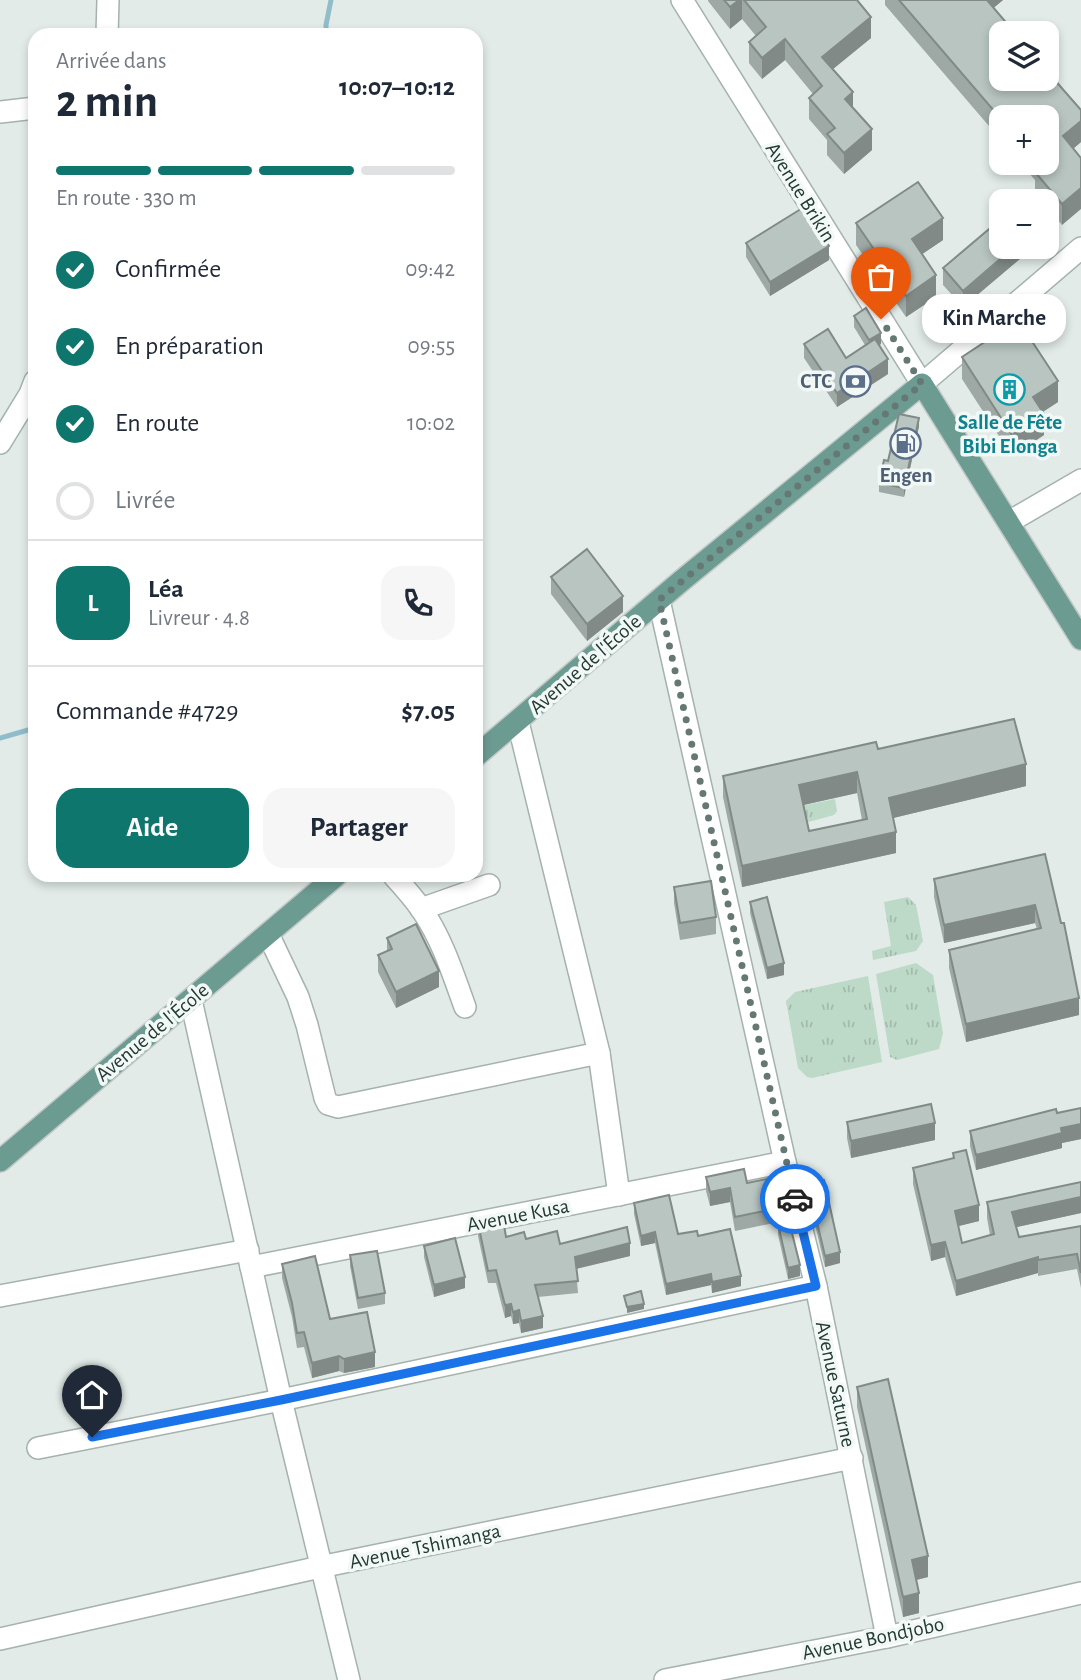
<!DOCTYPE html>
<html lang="fr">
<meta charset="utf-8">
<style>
body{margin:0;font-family:"Alegreya Sans",sans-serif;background:#f6f6f7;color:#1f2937;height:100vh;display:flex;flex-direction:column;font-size:26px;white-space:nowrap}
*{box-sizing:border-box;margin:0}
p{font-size:23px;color:#747a83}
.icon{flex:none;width:38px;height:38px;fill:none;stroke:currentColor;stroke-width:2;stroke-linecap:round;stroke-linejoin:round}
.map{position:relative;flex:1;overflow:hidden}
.side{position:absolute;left:28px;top:28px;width:455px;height:854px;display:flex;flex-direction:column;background:#fff;border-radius:21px;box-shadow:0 4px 10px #0003}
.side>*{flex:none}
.buttons{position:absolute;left:989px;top:21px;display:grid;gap:14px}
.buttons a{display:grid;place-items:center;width:70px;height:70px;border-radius:14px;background:#fff;box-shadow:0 4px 10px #0003;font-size:35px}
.pin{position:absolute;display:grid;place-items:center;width:60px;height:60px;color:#fff;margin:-72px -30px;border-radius:50% 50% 50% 0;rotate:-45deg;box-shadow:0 0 7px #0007}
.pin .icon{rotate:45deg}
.courier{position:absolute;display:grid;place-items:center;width:70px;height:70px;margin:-35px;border:5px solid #1a73e8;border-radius:50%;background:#fff;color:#222;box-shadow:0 2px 9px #0007}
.bubble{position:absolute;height:49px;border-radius:21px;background:#fff;box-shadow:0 4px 10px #0003;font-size:23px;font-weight:600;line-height:49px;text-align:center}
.overview em{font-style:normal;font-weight:600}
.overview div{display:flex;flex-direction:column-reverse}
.overview{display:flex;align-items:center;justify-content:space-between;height:119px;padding:0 28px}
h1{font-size:46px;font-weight:600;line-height:52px}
.bar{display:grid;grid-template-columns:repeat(4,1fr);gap:10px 7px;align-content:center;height:84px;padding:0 28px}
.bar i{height:9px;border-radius:5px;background:#e0e1e3}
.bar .selected{background:#0f766e}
.bar p{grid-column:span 4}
.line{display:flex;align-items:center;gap:18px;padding:0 28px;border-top:2px solid #e0e1e3}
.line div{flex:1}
.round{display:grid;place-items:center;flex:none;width:74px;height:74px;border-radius:21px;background:#f6f6f7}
ol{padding:0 28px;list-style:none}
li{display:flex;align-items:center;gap:21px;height:77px}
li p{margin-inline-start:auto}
li .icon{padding:7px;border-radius:50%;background:#0f766e;color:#fff;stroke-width:4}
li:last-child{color:#747a83}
li i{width:38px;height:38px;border:4px solid #e0e1e3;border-radius:50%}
.action{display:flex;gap:14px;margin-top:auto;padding:14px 28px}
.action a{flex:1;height:80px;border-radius:21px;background:#0f766e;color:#fff;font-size:28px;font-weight:600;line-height:80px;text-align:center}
.action a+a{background:#f6f6f7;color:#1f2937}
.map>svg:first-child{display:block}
.grass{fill:url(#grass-tufts)}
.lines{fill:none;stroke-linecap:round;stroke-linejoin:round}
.stream{stroke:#90bdca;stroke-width:5}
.minor-casing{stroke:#a5b2ae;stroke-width:24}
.major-casing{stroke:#c2c8c6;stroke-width:24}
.minor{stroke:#fff;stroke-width:21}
.major{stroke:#6c9b92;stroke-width:21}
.wall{fill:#9ea9a6;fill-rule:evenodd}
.shaded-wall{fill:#818a87}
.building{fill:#b8c5c1;stroke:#818a87;stroke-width:2;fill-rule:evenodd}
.done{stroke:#667873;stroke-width:7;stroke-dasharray:0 12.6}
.route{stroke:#1a73e8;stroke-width:9}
.labels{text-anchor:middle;stroke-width:7;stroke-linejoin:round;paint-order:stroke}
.street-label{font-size:21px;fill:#243a35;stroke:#f2f8f5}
.service-label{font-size:21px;font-weight:bold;fill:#4e5e75;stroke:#f2f8f5;text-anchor:end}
.culture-label{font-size:21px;font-weight:bold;fill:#0d838f;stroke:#f2f8f5}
</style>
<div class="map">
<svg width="1081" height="1680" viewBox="0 0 1081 1680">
<defs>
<pattern id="grass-tufts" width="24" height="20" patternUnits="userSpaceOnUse" patternTransform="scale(1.75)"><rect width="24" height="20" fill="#bdd9c7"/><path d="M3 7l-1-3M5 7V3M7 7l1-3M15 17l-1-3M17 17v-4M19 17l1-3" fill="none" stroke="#a2bbac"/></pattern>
</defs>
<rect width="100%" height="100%" fill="#e2ebe7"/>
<g class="grass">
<polygon points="835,799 837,811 834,815 805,823 791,808"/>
<polygon points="908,897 916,905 923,941 916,951 873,960 872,951 891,946 884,902"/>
<polygon points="916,963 933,975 943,1033 939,1049 897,1060 890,1057 876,974"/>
<polygon points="868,976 882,1062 812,1078 807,1077 798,1068 786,1001 795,992"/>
</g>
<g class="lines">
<g class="stream">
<polyline points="326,35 326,25 331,0"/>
<polyline points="0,738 35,728"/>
</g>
<defs>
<g id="minor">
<polyline points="682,0 922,384 1081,248"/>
<polyline points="107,35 108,0"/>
<polyline points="0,112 35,108"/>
<polyline points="0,443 30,394 35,381"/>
<polyline points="1009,522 1081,480"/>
<polyline points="659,600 785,1162 816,1286 887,1637"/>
<polyline points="518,722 599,1053 619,1195"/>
<path d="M393 875C403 886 413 897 422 910 442 939 453 974 465 1007"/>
<polyline points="421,909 489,885"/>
<polyline points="268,934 298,997 307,1025 325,1098 328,1104 338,1107 599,1053"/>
<polyline points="191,1000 281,1400 349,1680"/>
<polyline points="251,1267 785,1162"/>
<polyline points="0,1296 248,1250"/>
<polyline points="38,1448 281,1400 816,1286"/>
<polyline points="0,1639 320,1567 852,1458"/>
<polyline points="665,1680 887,1637 1081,1593"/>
</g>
<g id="major">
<polyline points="476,756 680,582 922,384 1081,639"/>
<polyline points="0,1161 337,875"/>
</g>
</defs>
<use href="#minor" class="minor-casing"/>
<use href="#major" class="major-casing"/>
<use href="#minor" class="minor"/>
<use href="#major" class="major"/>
</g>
<g class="wall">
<polygon points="708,0 857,0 871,38 833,69 853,108 872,150 844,174 827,155 827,140 809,119 809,98 813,94 785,60 762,79 749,63 749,42 756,36 742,19 730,29 708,1"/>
<polygon points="885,0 1003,0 993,8 1081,142 1073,149 1062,225 1046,206 1046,201 1042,201 1035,193 1035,180 1020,163 1046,163 1001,117 1001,140 885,5"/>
<polygon points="856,223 943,240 922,254 936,297 906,317 856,245"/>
<polygon points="746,243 829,260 770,296 746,257"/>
<polygon points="1028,247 1028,252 963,307 943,285 943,268"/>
<polygon points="854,316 881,344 879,345 888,374 837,407 804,358 804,344 846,358 865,345 854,327"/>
<polygon points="962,357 1058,402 1043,412 1044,435 1012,456 962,379"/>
<polygon points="919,426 904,497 879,492 879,483 888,461"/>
<polygon points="551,577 623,612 587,641 551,594"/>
<path d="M878 749 1026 786 893 818 896 853 742 887 723 797V776ZM857 793 862 820 809 831 803 805Z"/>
<polygon points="1045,854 1079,1015 966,1042 949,968 949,950 1037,929 1035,923 944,943 934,897 934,879"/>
<polygon points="674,887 716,917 716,934 680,940 674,903"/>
<polygon points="750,902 784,975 767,979 750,913"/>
<polygon points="387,938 439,987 396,1008 378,972 378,955 387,951"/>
<polygon points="1081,1108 1081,1139 1062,1143 1062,1148 976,1170 970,1146 970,1131"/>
<polygon points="847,1122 935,1140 851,1158 847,1138"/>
<polygon points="953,1153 979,1221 958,1226 962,1243 990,1235 987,1218 987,1202 1081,1182 1081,1213 1016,1227 1019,1237 1081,1226 1081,1288 1077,1269 1038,1276 1038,1273 956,1296 945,1257 931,1261 913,1184 913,1168 953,1158"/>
<polygon points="706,1177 747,1183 783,1207 783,1221 735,1231 730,1202 710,1206 706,1191"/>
<polygon points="808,1184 840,1263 825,1267 808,1195"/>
<polygon points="634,1203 678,1234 698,1236 741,1286 712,1293 711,1285 666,1295 655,1243 641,1246 634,1214"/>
<polygon points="478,1223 506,1237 560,1244 630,1256 576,1269 578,1293 538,1297 543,1328 521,1333 519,1323 513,1324 511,1316 505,1318 496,1283 488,1283 478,1236"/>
<polygon points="778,1224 800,1276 788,1279 778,1235"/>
<polygon points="424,1246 465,1288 434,1297 424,1257"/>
<polygon points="350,1255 385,1293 385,1304 358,1309 350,1266"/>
<polygon points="282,1264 330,1319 375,1367 344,1373 339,1371 312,1378 304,1347 297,1348 292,1317 282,1278"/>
<polygon points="857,1387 928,1577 916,1580 919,1613 903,1617 857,1407"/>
</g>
<g class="shaded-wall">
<polygon points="739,0 742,0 742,19 730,29 730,7"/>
<polygon points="983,0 1003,0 983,17"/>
<polygon points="871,17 871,38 822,78 822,57"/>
<polygon points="785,39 785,60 762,79 762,58"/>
<polygon points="853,92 853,113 845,99"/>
<polygon points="1081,121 1081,142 1063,157 1063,136"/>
<polygon points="872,129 872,150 844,174 844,153"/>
<polygon points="1081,188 1081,209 1062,225 1062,204"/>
<polygon points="943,218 943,240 912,261 912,239"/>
<polygon points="829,246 829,260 770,296 770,282"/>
<polygon points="1014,247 1028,247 1028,252 963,307 963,291"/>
<polygon points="936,275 936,297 906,317 906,296"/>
<polygon points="881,333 881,344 869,351 869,340"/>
<polygon points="888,359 888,374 837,407 837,393"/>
<polygon points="1058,381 1058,402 1033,418 1033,397"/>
<polygon points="1044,414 1044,435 1012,456 1012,435"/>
<polygon points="919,418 919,426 904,497 904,488"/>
<polygon points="623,596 623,612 587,641 587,624"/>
<polygon points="1026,764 1026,786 889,819 889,798"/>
<polygon points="857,772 857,793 799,806 799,785"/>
<polygon points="896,832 896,853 742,887 742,866"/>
<polygon points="1035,905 1035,923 944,943 944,925"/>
<polygon points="784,963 784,975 767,979 767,968"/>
<polygon points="439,971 439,987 396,1008 396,992"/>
<polygon points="1079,998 1079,1015 966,1042 966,1024"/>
<polygon points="935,1123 935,1140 851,1158 851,1141"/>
<polygon points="1081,1124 1081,1139 1062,1143 1062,1148 976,1170 976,1155 1061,1128"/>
<polygon points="730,1188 730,1202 710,1206 710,1192"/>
<polygon points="1081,1197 1081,1213 1012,1228 1012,1212"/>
<polygon points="979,1205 979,1221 955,1227 955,1211"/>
<polygon points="655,1232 655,1243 641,1246 641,1236"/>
<polygon points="945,1242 945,1257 931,1261 931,1245"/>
<polygon points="630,1243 630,1256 575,1269 575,1257"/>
<polygon points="840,1252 840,1263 825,1267 825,1256"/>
<polygon points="1038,1257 1038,1273 956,1296 956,1281"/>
<polygon points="800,1265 800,1276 788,1279 788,1268"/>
<polygon points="711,1274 711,1285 666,1295 666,1284"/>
<polygon points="741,1276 741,1286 712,1293 712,1282"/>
<polygon points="465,1277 465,1288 434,1297 434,1285"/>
<polygon points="511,1304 511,1316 505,1318 505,1305"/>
<polygon points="644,1304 644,1309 627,1313 627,1307"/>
<polygon points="519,1310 519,1323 513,1324 513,1312"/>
<polygon points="543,1316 543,1328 521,1333 521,1321"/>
<polygon points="375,1352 375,1367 344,1373 344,1359"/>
<polygon points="339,1356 339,1371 312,1378 312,1363"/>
<polygon points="928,1556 928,1577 912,1581 912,1560"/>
<polygon points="919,1593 919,1613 903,1617 903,1597"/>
</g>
<g class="building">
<polygon points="724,0 739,0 730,7"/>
<polygon points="744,0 857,0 871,17 822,57 853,92 845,99 872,129 844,153 827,134 835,128 809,98 822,86 785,39 762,58 749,42 766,27"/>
<polygon points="899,0 987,0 1015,33 1001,33 1001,79 1046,79 1046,70 1081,110 1081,121 1063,136 1081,158 1081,188 1062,204 1035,172 1042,166 1039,163 1046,163 1046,117 1001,117 1001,119"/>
<polygon points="918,182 943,218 912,239 936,275 906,296 856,223"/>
<polygon points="804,207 829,246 770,282 746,243"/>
<polygon points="1001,219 1001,247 1014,247 963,291 943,268"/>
<polygon points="866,308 881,333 869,340 854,316"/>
<polygon points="1018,320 1058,381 1033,397 1044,414 1012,435 962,357"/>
<polygon points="828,329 846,358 875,339 888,359 837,393 804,344"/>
<polygon points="899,414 919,418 904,488 879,483 884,460 888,461"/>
<polygon points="587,549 623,596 587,624 551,577"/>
<path d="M1014 719 1026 764 889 798 896 832 742 866 723 776 876 742 878 749ZM857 772 867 819 809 831 799 785Z"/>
<polygon points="1045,854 1061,923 1064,923 1079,998 966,1024 949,950 1041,928 1035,905 944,925 934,879"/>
<polygon points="711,881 716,917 680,923 674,887"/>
<polygon points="767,897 784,963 767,968 750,902"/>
<polygon points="416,924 439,971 396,992 378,955 392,949 387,938"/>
<polygon points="931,1104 935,1123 851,1141 847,1122"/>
<polygon points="1081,1108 1081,1124 1061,1128 1062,1133 976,1155 970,1131 1056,1109 1057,1113"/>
<polygon points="966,1150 979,1205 955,1211 962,1243 994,1234 987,1202 1081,1182 1081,1197 1012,1212 1019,1237 1081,1226 1081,1273 1077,1254 1038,1260 1038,1257 956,1281 945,1242 931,1245 913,1168 954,1158 953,1153"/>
<polygon points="744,1169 747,1183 777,1177 783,1207 735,1217 730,1188 710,1192 706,1177"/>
<polygon points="824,1180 840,1252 825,1256 808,1184"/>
<polygon points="669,1195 678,1234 697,1231 698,1236 730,1229 741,1276 712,1282 711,1274 666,1284 655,1232 641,1236 634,1203"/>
<polygon points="503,1219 506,1237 524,1232 526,1239 557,1231 560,1244 627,1227 630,1243 575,1257 578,1281 535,1285 543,1316 521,1321 519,1310 513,1312 511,1304 505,1305 496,1270 488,1271 478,1223"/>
<polygon points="789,1221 800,1265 788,1268 778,1224"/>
<polygon points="455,1238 465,1277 434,1285 424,1246"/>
<polygon points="377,1251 385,1293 358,1298 350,1255"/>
<polygon points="315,1256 330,1319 367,1312 375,1352 344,1359 339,1356 312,1363 304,1332 297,1333 292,1303 282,1264"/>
<polygon points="641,1291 644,1304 627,1307 624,1296"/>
<polygon points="888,1379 928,1556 912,1560 919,1593 903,1597 857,1387"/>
</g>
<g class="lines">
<polyline class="done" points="795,1199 659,600 922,384 881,319"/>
<polyline class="route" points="92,1437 281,1400 816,1286 795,1199"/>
</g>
<defs>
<symbol id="bank-ring" viewBox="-11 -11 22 22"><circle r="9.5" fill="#f2f8f5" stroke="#5c6f8a" stroke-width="1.5"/><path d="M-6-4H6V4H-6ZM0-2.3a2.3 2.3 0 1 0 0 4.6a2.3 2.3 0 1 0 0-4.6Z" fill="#5c6f8a"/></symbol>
<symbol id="building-ring" viewBox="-11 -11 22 22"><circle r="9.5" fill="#f2f8f5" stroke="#0f9aa8" stroke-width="1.5"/><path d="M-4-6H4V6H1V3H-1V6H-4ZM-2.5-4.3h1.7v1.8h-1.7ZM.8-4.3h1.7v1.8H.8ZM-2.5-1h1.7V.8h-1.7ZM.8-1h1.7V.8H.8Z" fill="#0f9aa8"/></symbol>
<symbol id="fuel-ring" viewBox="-11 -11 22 22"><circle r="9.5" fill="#f2f8f5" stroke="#5c6f8a" stroke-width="1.5"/><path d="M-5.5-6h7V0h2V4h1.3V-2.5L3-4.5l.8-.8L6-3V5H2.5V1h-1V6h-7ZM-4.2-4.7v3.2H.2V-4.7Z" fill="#5c6f8a"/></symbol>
</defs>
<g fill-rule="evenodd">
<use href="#bank-ring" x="838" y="364" width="35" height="35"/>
<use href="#building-ring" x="992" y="372" width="35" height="35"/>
<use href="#fuel-ring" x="888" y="426" width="35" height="35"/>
</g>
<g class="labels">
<g class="street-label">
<text transform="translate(801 192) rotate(58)" y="7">Avenue Brikin</text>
<text transform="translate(585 664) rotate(-41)" y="7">Avenue de l'École</text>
<text transform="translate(152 1032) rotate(-40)" y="7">Avenue de l'École</text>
<text transform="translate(518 1215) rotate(-11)" y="7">Avenue Kusa</text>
<text transform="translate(836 1384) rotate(78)" y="7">Avenue Saturne</text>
<text transform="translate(425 1546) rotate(-12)" y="7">Avenue Tshimanga</text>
<text transform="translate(873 1638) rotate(-12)" y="7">Avenue Bondjobo</text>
</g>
<g class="service-label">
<text x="832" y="388">CTC</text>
<text x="906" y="482" text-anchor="middle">Engen</text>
</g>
<g class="culture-label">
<text x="1010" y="429">Salle de Fête<tspan x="1010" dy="24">Bibi Elonga</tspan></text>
</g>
</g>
</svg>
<div class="buttons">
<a><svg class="icon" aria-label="layers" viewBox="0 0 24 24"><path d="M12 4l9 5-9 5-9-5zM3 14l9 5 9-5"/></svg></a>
<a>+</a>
<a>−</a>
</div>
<div class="pin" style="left:881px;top:319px;background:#ea580c"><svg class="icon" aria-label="bag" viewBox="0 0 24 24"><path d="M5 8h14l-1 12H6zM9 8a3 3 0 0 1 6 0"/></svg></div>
<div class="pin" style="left:92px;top:1437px;background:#1f2937"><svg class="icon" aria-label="home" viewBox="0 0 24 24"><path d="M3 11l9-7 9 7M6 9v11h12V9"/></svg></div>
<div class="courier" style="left:795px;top:1199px"><svg class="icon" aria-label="car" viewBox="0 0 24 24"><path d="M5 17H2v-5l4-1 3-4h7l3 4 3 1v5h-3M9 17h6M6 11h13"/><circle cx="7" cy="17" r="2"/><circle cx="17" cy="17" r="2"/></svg></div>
<div class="bubble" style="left:922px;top:294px;width:144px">Kin Marche</div>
<section class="side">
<div class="overview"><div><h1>2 min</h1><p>Arrivée dans</p></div><em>10:07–10:12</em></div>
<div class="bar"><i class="selected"></i><i class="selected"></i><i class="selected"></i><i></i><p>En route · 330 m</p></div>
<ol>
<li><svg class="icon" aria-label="check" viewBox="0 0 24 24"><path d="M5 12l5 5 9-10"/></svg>Confirmée<p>09:42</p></li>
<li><svg class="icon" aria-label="check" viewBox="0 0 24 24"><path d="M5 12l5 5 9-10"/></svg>En préparation<p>09:55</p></li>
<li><svg class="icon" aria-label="check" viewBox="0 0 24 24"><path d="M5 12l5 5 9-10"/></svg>En route<p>10:02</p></li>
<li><i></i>Livrée</li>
</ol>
<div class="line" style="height:126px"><b class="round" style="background:#0f766e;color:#fff">L</b><div><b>Léa</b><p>Livreur · 4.8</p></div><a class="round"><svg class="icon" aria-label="phone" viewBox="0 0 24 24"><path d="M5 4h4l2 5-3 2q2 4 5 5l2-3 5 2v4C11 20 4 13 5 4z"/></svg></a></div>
<div class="line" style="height:91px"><div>Commande #4729</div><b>$7.05</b></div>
<div class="action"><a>Aide</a><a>Partager</a></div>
</section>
</div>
